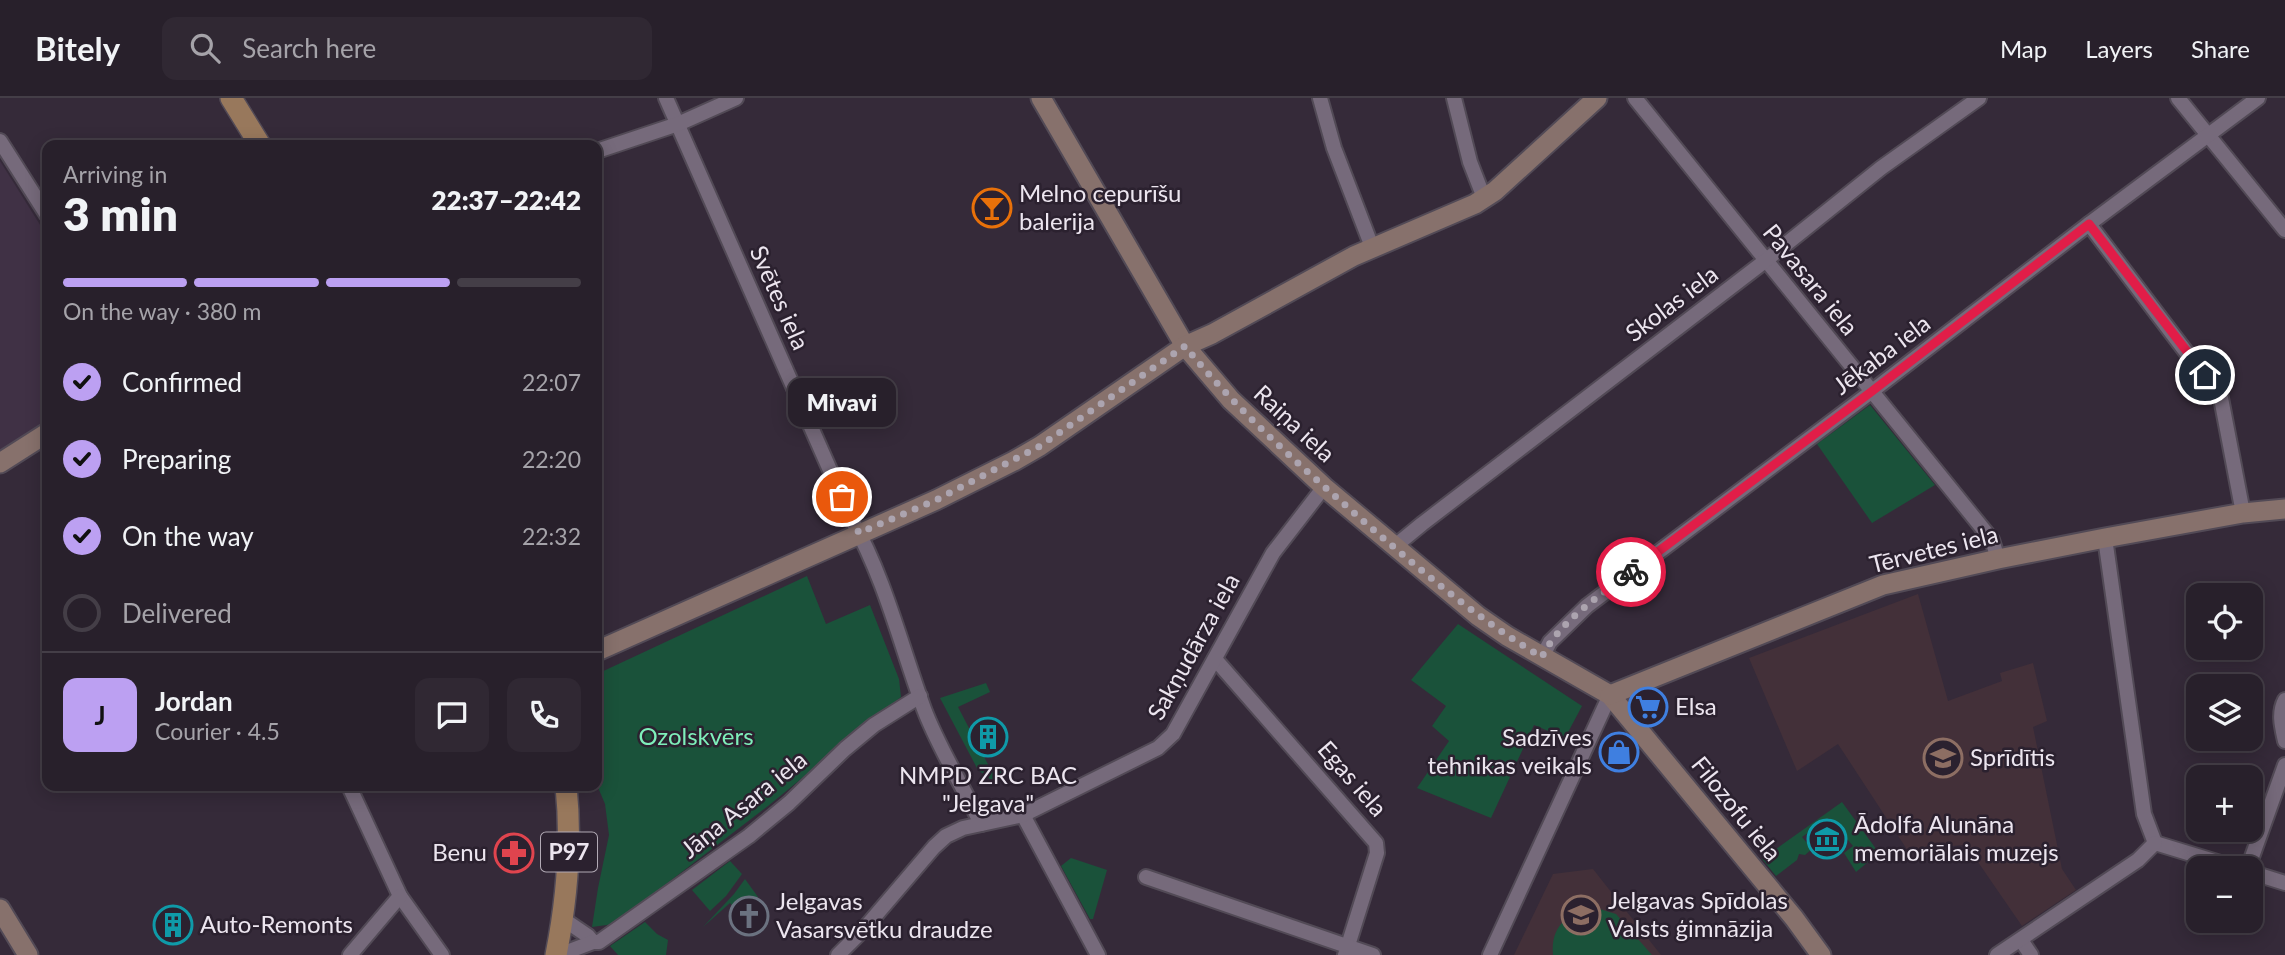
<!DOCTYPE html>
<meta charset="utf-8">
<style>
body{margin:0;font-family:Lato,sans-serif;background:#302833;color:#f1f3f6;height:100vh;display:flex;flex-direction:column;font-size:26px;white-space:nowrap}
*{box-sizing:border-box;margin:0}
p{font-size:23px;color:#a5a3a9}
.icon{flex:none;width:38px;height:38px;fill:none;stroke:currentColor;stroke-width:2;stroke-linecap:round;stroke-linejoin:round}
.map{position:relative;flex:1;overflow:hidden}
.panel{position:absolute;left:42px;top:42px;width:560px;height:651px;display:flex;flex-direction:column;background:#28202b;border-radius:14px;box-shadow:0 4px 18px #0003,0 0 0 2px #443e47}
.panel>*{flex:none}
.fabs{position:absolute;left:2186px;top:485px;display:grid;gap:14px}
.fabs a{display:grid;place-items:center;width:77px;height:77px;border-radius:14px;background:#28202b;box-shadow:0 4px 18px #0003,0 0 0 2px #443e47;font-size:35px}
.pin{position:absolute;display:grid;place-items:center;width:60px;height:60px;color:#fff;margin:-30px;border:4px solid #fff;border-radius:50%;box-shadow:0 2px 7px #0007}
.courier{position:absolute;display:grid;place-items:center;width:70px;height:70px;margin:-35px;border:5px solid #e11d48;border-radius:50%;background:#fff;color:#222;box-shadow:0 2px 9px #0007}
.bubble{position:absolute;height:49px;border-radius:14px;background:#28202b;box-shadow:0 4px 18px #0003,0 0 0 2px #443e47;font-size:23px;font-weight:800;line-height:49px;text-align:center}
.summary em{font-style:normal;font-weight:800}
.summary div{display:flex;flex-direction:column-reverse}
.summary{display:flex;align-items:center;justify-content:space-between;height:119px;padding:0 21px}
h1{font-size:46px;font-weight:800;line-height:52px}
.bar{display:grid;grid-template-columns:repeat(4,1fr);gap:10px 7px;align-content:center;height:84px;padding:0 21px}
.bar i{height:9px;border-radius:5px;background:#443e47}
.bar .current{background:#bca0f2}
.bar p{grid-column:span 4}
.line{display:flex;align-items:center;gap:18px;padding:0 21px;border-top:2px solid #443e47}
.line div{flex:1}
.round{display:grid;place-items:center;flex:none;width:74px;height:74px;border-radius:14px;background:#302833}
ol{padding:0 21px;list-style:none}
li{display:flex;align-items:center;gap:21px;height:77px}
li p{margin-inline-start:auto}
li .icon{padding:7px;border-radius:50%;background:#bca0f2;color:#111;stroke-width:4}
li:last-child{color:#a5a3a9}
li i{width:38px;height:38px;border:4px solid #443e47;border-radius:50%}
header{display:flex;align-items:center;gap:42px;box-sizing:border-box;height:98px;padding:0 35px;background:#28202b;border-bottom:2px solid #443e47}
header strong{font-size:33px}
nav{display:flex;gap:38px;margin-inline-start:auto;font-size:24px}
.search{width:490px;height:63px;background:#302833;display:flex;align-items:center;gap:18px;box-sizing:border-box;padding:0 24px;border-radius:14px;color:#a5a3a9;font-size:26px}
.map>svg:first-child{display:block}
.built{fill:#403145}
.education{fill:#433039}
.green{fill:#1a523a}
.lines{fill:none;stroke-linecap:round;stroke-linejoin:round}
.street-casing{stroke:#524a56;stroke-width:18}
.secondary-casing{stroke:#524a56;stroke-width:23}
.primary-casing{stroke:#524a56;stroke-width:24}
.street{stroke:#766a7b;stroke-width:14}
.secondary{stroke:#87716c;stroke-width:19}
.primary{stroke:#98785c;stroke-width:21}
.done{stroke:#aca4af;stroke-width:7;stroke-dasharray:0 12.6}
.route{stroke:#e11d48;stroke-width:9}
.labels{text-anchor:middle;stroke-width:5;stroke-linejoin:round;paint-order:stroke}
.shield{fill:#2b212f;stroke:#b2aab5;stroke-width:2}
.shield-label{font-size:23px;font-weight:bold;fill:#ece5ef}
.poi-label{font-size:24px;fill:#ece5ef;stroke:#2b212f;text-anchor:start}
.street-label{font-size:24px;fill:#ece5ef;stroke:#2b212f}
.park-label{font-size:24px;fill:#7eefba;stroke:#2b212f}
</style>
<header>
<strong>Bitely</strong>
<div class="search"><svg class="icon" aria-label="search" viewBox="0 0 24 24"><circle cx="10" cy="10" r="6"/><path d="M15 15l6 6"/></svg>Search here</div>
<nav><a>Map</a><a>Layers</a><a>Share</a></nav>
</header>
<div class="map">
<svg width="2285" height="857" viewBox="0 0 2285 857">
<rect width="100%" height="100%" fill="#352a39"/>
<polygon class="built" points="0,63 47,138 47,332 0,361"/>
<g class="education">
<polygon points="1918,496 1948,603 2002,583 2000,575 2033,565 2047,623 2033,629 2062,771 2076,792 2022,828 1969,751 1962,747 1908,753 1838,646 1797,673 1749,560"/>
<polygon points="1593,771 1661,857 1514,857 1553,776"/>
</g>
<g class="green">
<polygon points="1870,307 1935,387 1872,425 1817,346"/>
<polygon points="807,478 826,526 870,507 899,581 901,599 768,708 614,826 592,829 598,790 609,737 605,706 597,687 597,576"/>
<polygon points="1458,526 1582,608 1565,640 1534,627 1491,720 1417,690 1449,643 1432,628 1446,608 1411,582"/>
<polygon points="986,585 990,594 958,609 991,672 998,669 1005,678 1003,682 990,681 978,672 940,600"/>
<polygon points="1842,704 1879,755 1856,774 1844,755 1853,748 1829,720 1802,739 1812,751 1805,757 1799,756 1797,762 1776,778 1762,761"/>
<polygon points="1071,760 1107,772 1093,821 1090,821 1061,768"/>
<polygon points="730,763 742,776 726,798 710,813 692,792"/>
<polygon points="745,781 758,799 739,815 730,805 703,829 734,796"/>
<path d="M1593 809 1616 816 1652 857H1553C1550 829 1567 815 1593 809Z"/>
<polygon points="645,824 657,836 668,842 666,857 618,857 610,848"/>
</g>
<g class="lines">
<defs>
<g id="street">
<path d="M666 0 852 422C885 481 901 548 924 611 939 651 963 688 981 726"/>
<polyline points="1320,0 1334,50 1372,149"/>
<polyline points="1454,0 1470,64 1484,100"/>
<polyline points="1635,0 1992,442 1998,461"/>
<polyline points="2178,0 2285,132"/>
<polyline points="0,43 47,117"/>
<polyline points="597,53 678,26 736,0"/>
<polyline points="2089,126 2221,300 2243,415"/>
<polyline points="2105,440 2144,716 2155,745 2237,770"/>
<polyline points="1394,449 1422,426 1765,163 1881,70 1979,0"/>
<polyline points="1542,559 1550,544 1587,508 1871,294 2089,126 2258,0"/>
<polyline points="1215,561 1376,745 1377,755 1345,857"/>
<path d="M2285 602C2278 615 2282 629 2285 643"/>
<polyline points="349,688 400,798 442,857"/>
<polyline points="1023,717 1098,857"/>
<polyline points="2248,770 2285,667"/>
<polyline points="2250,774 2285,785"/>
<polyline points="1146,779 1373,857"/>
<polyline points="563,821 588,838 593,844"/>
<polyline points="2021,842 2031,857"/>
<polyline points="350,857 400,798"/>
<polyline points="559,857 593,844 599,844 749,738 789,705 845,651 874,627 920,598"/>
<polyline points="838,857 864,831 934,749 946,738 963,730 1023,717 1158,650 1173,636 1273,455 1324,389"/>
<polyline points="1490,857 1610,597"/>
<polyline points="1997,857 2138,762 2155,745"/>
</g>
<g id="secondary">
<polyline points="1041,0 1185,248 1231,302 1324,389 1478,518 1507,538 1610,597 1794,820 1821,857"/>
<polyline points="0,365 47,335"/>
<polyline points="597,553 936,402 1014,363 1040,348 1185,248 1212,236 1354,158 1475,106 1495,93 1597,0"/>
<polyline points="1610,597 1883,487 1998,461 2105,440 2243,415 2285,411"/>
<polyline points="0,811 28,857"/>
</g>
<g id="primary">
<polyline points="231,0 260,47"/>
<path d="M556 857C567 801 572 745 566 688"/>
</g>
</defs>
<use href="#street" class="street-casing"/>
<use href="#secondary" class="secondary-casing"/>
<use href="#primary" class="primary-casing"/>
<use href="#street" class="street"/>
<use href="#secondary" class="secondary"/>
<use href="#primary" class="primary"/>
</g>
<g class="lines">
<path class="done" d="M842 399 859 435 936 402 1040 348 1185 248C1239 315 1304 371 1368 427 1424 475 1479 522 1542 559 1560 522 1600 498 1631 474"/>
<polyline class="route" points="1631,474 1871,294 2089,126 2205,277"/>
</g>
<defs>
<symbol id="bar-ring" viewBox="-11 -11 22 22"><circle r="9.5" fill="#2b212f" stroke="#e8710a" stroke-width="1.5"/><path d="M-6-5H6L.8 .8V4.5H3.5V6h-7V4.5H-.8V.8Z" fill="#e8710a"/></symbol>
<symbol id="supermarket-ring" viewBox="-11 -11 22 22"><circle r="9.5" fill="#2b212f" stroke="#3f7fe0" stroke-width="1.5"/><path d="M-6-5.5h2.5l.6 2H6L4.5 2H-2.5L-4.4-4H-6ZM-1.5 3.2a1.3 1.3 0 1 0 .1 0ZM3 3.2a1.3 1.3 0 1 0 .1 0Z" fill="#3f7fe0"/></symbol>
<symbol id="building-ring" viewBox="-11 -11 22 22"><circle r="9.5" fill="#2b212f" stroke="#0f9aa8" stroke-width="1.5"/><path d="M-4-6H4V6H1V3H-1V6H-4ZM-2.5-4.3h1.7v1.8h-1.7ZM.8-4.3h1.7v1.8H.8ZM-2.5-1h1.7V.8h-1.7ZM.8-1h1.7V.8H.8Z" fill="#0f9aa8"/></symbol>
<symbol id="shop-ring" viewBox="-11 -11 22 22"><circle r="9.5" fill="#2b212f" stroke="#3f7fe0" stroke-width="1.5"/><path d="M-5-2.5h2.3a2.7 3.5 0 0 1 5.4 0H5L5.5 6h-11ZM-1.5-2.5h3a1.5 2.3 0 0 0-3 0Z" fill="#3f7fe0"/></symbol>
<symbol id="school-ring" viewBox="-11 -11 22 22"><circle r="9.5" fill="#2b212f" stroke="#8d6e63" stroke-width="1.5"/><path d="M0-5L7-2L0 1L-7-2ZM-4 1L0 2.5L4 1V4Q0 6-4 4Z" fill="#8d6e63"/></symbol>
<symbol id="museum-ring" viewBox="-11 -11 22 22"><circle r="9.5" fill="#2b212f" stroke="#0f9aa8" stroke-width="1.5"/><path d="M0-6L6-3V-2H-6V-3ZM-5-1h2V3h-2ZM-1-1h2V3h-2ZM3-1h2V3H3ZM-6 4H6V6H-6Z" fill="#0f9aa8"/></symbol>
<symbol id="pharmacy-ring" viewBox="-11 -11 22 22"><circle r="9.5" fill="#2b212f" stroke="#e0444e" stroke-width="1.5"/><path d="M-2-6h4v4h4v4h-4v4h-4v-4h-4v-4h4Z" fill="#e0444e"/></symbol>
<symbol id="church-ring" viewBox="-11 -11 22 22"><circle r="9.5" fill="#2b212f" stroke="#6b7280" stroke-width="1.5"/><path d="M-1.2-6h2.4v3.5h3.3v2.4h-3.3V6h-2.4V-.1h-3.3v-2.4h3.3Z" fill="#6b7280"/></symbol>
</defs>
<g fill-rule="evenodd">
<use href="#bar-ring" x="970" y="88" width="44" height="44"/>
<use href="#supermarket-ring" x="1626" y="587" width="44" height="44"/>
<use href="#building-ring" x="966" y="617" width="44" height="44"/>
<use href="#shop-ring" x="1597" y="632" width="44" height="44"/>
<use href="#school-ring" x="1921" y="638" width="44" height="44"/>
<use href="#museum-ring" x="1805" y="719" width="44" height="44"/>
<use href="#pharmacy-ring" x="492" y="733" width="44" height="44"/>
<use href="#school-ring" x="1559" y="795" width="44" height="44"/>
<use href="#church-ring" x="727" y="796" width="44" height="44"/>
<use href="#building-ring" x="151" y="805" width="44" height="44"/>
</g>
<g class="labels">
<rect class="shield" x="541" y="734.5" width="56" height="39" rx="5"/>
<g class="shield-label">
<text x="569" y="762">P97</text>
</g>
<g class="poi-label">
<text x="1019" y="104">Melno cepurīšu<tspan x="1019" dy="28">balerija</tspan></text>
<text x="1675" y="617">Elsa</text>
<text x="1592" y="648" text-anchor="end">Sadzīves<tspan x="1592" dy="28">tehnikas veikals</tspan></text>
<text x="1970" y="668">Sprīdītis</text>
<text x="988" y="686" text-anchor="middle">NMPD ZRC BAC<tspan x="988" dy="28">"Jelgava"</tspan></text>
<text x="1854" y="735">Ādolfa Alunāna<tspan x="1854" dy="28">memoriālais muzejs</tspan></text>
<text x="487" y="763" text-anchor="end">Benu</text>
<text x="1608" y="811">Jelgavas Spīdolas<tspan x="1608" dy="28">Valsts ģimnāzija</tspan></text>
<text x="776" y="812">Jelgavas<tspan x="776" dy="28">Vasarsvētku draudze</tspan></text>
<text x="200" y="835">Auto-Remonts</text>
</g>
<g class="street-label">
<text transform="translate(1810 182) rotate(51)" y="8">Pavasara iela</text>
<text transform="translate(779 200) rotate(66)" y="8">Svētes iela</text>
<text transform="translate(1672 206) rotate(-37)" y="8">Skolas iela</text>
<text transform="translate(1882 257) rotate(-37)" y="8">Jēkaba iela</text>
<text transform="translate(1294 326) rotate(43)" y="8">Raiņa iela</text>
<text transform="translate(1934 452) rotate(-14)" y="8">Tērvetes iela</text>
<text transform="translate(1194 549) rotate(-61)" y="8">Sakņudārza iela</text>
<text transform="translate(1352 681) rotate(49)" y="8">Egas iela</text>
<text transform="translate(744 707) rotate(-39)" y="8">Jāņa Asara iela</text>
<text transform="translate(1736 711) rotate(51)" y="8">Filozofu iela</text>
</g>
<g class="park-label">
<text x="696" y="647">Ozolskvērs</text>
</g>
</g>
</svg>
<div class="fabs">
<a><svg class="icon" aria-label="locate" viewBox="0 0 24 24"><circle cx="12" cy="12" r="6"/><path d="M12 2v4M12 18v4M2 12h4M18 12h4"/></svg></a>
<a><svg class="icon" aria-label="layers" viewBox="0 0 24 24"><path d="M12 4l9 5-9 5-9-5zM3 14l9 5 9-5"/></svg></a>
<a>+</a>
<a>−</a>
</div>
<div class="pin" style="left:842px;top:399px;background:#ea580c"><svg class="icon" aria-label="bag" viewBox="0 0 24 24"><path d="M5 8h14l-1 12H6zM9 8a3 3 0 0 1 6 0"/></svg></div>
<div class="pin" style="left:2205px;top:277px;background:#1f2937"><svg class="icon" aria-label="home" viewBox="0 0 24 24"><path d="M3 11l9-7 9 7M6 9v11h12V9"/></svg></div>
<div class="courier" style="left:1631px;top:474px"><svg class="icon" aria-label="bike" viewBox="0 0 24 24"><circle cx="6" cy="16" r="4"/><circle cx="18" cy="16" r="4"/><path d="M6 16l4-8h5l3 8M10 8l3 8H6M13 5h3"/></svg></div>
<div class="bubble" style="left:788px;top:280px;width:108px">Mivavi</div>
<section class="panel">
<div class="summary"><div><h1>3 min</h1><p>Arriving in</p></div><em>22:37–22:42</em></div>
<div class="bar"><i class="current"></i><i class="current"></i><i class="current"></i><i></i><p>On the way · 380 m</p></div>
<ol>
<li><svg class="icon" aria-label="check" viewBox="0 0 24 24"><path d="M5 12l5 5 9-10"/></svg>Confirmed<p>22:07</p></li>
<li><svg class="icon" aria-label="check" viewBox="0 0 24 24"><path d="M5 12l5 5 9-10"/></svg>Preparing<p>22:20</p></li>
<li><svg class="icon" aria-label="check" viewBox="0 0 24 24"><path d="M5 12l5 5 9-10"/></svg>On the way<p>22:32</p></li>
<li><i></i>Delivered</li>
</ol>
<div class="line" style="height:126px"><b class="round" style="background:#bca0f2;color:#111">J</b><div><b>Jordan</b><p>Courier · 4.5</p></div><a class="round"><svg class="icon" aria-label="chat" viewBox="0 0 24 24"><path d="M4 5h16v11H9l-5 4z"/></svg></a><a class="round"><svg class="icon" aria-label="phone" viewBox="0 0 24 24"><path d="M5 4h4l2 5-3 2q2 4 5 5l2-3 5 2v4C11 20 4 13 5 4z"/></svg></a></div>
</section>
</div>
